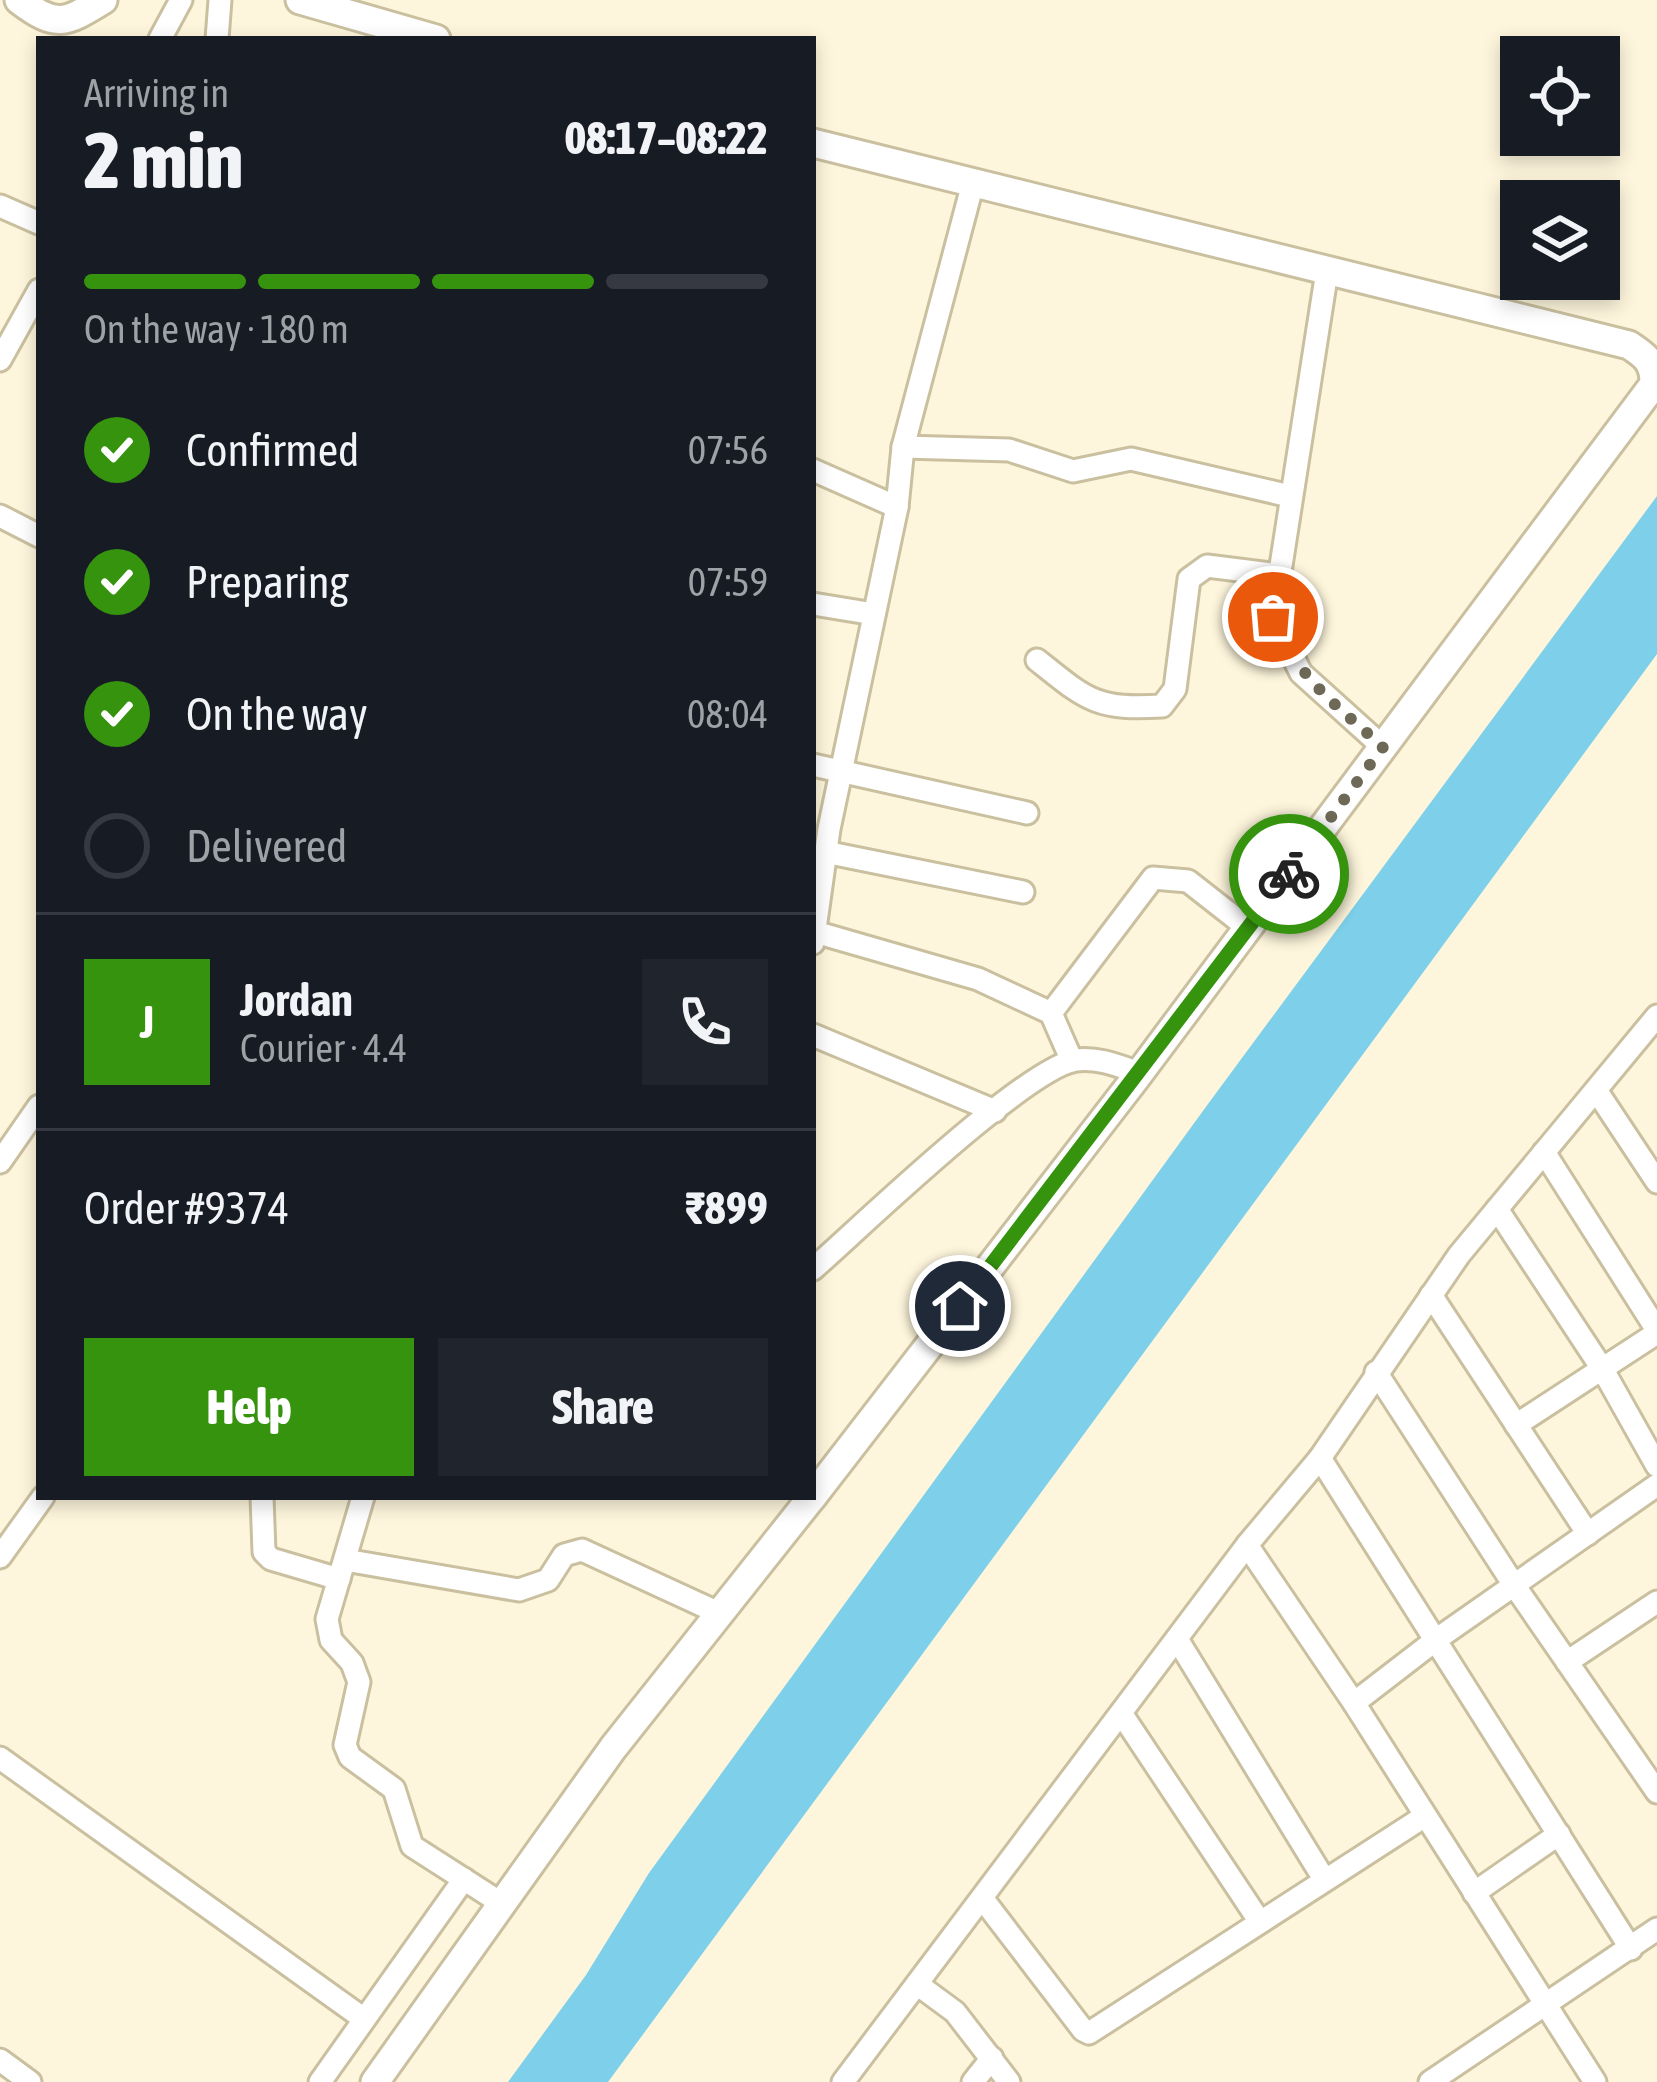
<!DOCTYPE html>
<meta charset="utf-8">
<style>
body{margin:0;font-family:"Asap Condensed",sans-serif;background:#20242c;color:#f1f3f6;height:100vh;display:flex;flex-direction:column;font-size:45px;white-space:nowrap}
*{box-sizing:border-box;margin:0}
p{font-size:39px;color:#9ea1a6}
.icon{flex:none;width:66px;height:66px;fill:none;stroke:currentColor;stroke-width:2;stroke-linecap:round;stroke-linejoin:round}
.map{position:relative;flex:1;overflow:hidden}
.side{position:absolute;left:36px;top:36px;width:780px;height:1464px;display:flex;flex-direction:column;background:#171b24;border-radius:0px;box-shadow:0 6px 18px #0003}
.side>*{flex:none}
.fabs{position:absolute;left:1500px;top:36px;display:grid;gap:24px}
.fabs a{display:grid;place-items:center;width:120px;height:120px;border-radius:0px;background:#171b24;box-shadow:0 6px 18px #0003;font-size:60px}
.pin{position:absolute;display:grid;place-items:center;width:102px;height:102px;color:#fff;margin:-51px;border:6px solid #fff;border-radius:50%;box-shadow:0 3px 12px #0007}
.courier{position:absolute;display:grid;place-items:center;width:120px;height:120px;margin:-60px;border:9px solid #35930e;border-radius:50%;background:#fff;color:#222;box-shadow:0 3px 15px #0007}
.summary em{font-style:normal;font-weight:800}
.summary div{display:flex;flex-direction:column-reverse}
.summary{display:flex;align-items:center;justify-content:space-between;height:204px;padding:0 48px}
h1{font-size:78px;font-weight:800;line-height:90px}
.bar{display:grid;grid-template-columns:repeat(4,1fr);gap:18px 12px;align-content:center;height:144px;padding:0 48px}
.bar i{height:15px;border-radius:9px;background:#363941}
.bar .current{background:#35930e}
.bar p{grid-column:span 4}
.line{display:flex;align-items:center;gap:30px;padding:0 48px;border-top:3px solid #363941}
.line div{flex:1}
.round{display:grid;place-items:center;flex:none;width:126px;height:126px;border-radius:0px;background:#20242c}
ol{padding:0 48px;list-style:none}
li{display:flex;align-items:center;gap:36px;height:132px}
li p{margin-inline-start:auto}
li .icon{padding:12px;border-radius:50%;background:#35930e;color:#fff;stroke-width:4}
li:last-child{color:#9ea1a6}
li i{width:66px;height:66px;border:6px solid #363941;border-radius:50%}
.button{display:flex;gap:24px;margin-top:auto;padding:24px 48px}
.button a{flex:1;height:138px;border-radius:0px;background:#35930e;color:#fff;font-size:48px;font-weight:800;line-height:138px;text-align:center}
.button a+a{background:#20242c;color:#f1f3f6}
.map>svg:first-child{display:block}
.water{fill:#7dcfea}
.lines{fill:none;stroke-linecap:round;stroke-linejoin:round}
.minor-casing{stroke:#cac0a0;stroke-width:27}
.tertiary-casing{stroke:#cac0a0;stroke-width:33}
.minor{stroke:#fff;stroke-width:21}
.tertiary{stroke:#fff;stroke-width:27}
.done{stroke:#6e6857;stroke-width:12;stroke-dasharray:0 21.6}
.route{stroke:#35930e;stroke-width:15}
</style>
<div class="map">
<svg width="1657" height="2082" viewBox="0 0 1657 2082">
<rect width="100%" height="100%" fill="#fef6dc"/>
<polygon class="water" points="1657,496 1657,654 608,2082 508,2082 586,1975 649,1873 1208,1104"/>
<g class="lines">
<defs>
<g id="minor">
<polyline points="160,39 181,0"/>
<polyline points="217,39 220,0"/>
<polyline points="0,206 39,223"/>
<polyline points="1327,271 1273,617 1301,673 1383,747"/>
<polyline points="0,360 39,290"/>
<polyline points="903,447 1009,450 1073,471 1131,459 1290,496"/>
<polyline points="813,470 897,507"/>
<polyline points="0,516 39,536"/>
<polyline points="813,604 874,614"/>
<path d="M1037 660C1087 700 1096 710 1162 706L1175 689 1189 579 1207 566 1279 575"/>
<polyline points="813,765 1027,813"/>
<polyline points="825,852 1023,892"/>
<polyline points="815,932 978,979 1051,1013 1072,1061"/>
<polyline points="813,943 829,829 897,507 903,447 973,183"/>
<polyline points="1051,1013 1153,878 1188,881 1248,928"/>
<polyline points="813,1035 995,1111"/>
<polyline points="1596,1090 1657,1182"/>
<polyline points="1544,1152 1657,1330"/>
<polyline points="0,1162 39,1106"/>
<polyline points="1497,1209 1603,1370 1657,1466"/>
<path d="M813 1269C861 1227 1024 1069 1076 1060 1098 1057 1119 1066 1139 1073"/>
<polyline points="1431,1295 1588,1534"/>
<polyline points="1376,1372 1514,1585 1657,1792"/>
<polyline points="1516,1425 1657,1333"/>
<polyline points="1320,1458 1631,1949"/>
<polyline points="262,1497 264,1552 271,1559 339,1579"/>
<polyline points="363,1497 327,1619 331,1640 352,1663 359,1682 345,1745 350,1757 394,1789 412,1846 504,1905"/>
<polyline points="1247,1545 1354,1703 1595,2082"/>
<polyline points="0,1557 43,1497"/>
<polyline points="345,1560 519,1590 548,1580 564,1555 582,1550 721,1614"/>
<polyline points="1177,1639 1324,1879"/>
<polyline points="1567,1662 1657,1602"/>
<polyline points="1354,1703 1437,1639 1657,1485"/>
<polyline points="1121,1713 1260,1922"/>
<polyline points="0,1758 364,2019"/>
<polyline points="1474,1893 1559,1834"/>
<polyline points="982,1898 1083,2030 1089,2033 1425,1816"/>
<polyline points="917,1984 955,2012 1009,2082"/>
<polyline points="0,2060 30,2082"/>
<polyline points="320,2082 464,1879"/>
<polyline points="843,2082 1247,1545 1320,1458 1459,1255 1657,1016"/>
<polyline points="973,2082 992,2058"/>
<polyline points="1430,2082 1657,1929"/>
</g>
<g id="tertiary">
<path d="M19 0C56 28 64 24 103 0"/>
<polyline points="300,0 436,39"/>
<path d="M813 143 1629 345C1646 356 1654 362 1654 384L1135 1079 813 1496"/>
<polyline points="375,2082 613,1748 812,1497"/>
</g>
</defs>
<use href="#minor" class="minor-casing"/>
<use href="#tertiary" class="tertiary-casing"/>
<use href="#minor" class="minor"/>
<use href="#tertiary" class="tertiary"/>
</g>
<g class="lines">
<path class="done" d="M1273 617C1298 679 1335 704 1383 747L1289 874"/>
<polyline class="route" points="960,1306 1289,874"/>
</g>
</svg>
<div class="fabs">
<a><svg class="icon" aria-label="locate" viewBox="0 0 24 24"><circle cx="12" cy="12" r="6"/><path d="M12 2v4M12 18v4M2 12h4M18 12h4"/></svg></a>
<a><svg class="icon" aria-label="layers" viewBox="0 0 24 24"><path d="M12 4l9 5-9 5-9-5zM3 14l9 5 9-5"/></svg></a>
</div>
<div class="pin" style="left:1273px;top:617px;background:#ea580c"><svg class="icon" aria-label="bag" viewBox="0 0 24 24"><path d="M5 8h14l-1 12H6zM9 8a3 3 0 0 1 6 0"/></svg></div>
<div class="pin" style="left:960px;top:1306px;background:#1f2937"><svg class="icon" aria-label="home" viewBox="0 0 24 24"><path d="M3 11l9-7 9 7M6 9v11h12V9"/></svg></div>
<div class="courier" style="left:1289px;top:874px"><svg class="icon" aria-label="bike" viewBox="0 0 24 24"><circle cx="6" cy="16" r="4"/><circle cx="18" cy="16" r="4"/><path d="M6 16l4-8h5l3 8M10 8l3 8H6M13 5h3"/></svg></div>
<section class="side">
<div class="summary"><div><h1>2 min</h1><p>Arriving in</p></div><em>08:17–08:22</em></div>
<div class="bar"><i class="current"></i><i class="current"></i><i class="current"></i><i></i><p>On the way · 180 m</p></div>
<ol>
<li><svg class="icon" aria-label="check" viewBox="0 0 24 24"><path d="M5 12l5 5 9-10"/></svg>Confirmed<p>07:56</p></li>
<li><svg class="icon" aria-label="check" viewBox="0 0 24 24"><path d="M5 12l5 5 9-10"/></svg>Preparing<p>07:59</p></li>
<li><svg class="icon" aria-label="check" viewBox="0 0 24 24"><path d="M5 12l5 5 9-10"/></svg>On the way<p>08:04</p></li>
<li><i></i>Delivered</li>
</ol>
<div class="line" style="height:216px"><b class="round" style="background:#35930e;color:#fff">J</b><div><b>Jordan</b><p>Courier · 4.4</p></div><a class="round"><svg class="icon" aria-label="phone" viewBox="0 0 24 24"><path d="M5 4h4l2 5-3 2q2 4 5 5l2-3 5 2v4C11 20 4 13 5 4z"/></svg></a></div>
<div class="line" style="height:156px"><div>Order #9374</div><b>₹899</b></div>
<div class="button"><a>Help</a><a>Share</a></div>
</section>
</div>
